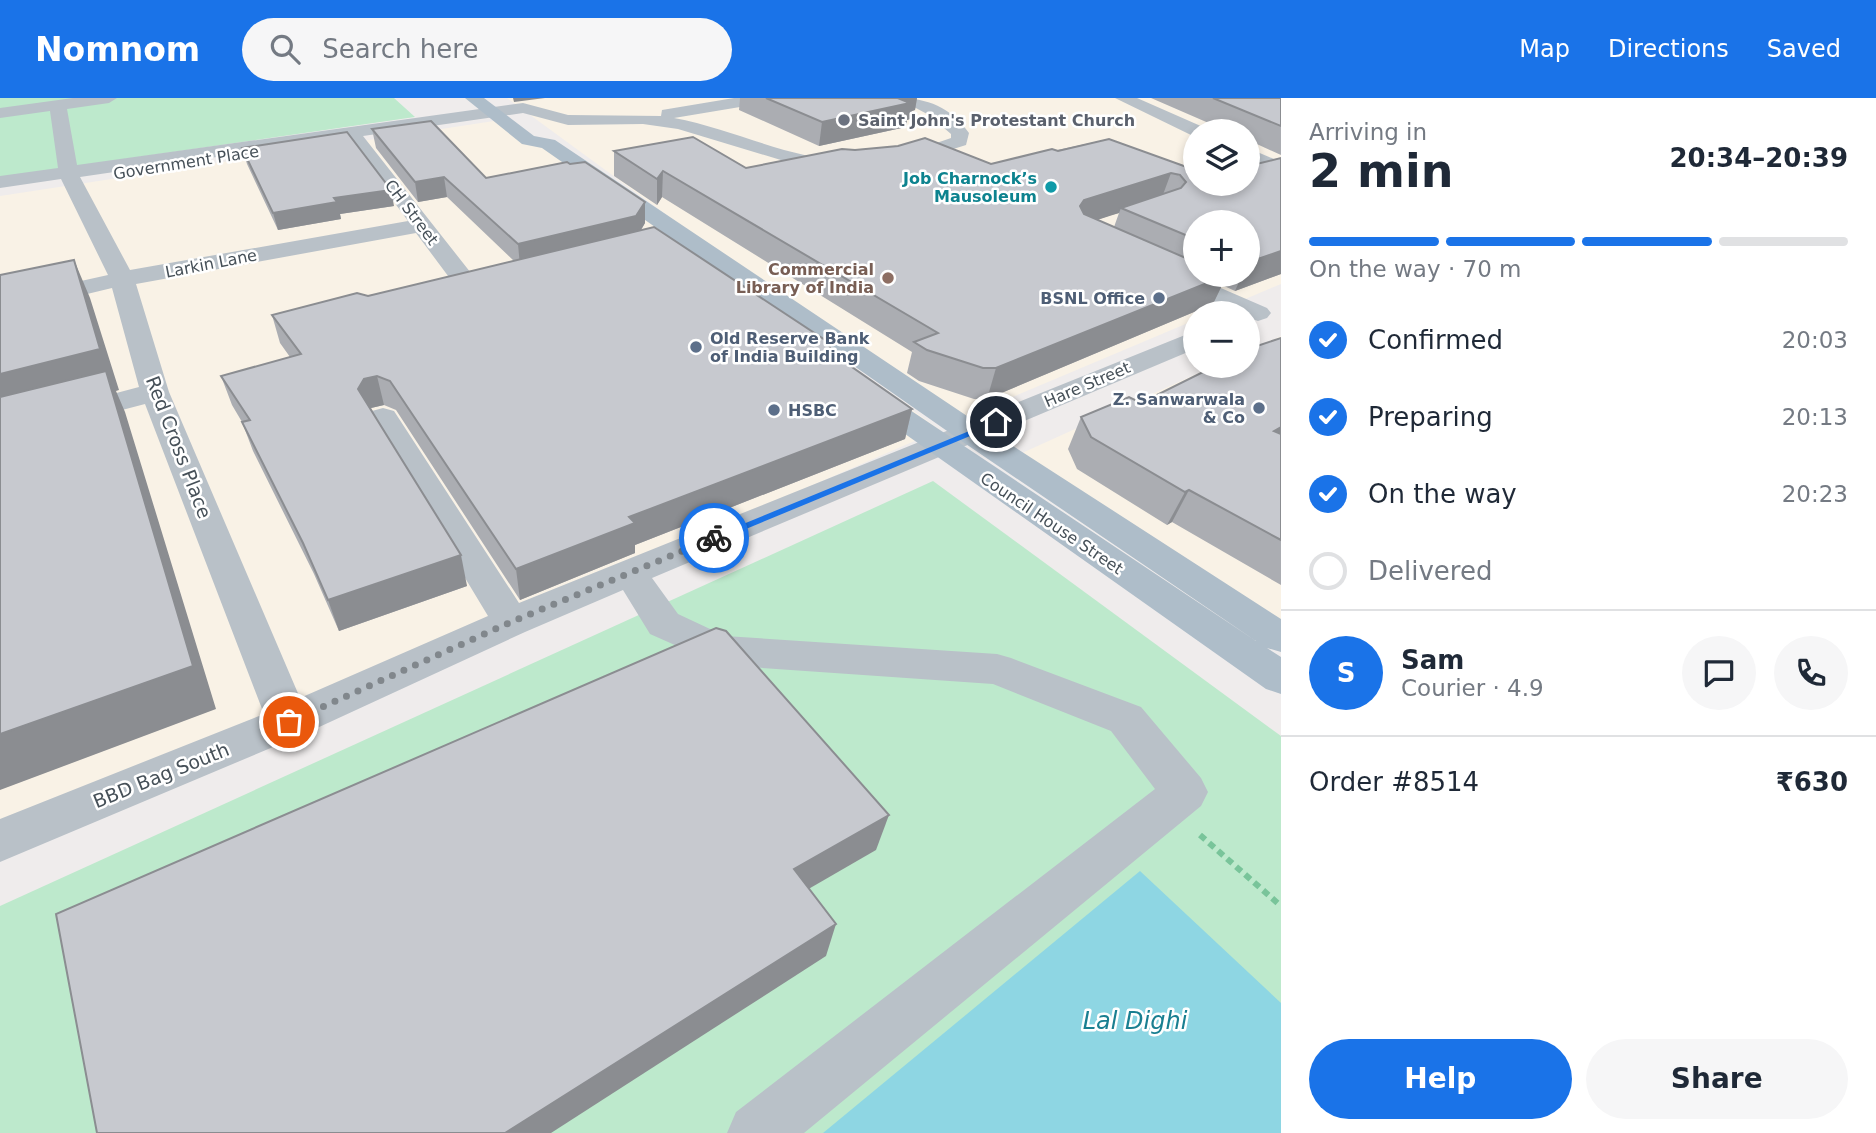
<!DOCTYPE html>
<meta charset="utf-8">
<style>
body{margin:0;font-family:"DejaVu Sans",sans-serif;background:#f6f6f7;color:#1f2937;height:100vh;display:flex;flex-direction:column;font-size:26px;white-space:nowrap}
*{box-sizing:border-box;margin:0}
p{font-size:23px;color:#747a83}
.icon{flex:none;width:38px;height:38px;fill:none;stroke:currentColor;stroke-width:2;stroke-linecap:round;stroke-linejoin:round}
.map{position:relative;flex:1;overflow:hidden}
.drawer{display:flex;flex-direction:column;background:#fff;width:595px}
.drawer>*{flex:none}
.buttons{position:absolute;left:1183px;top:21px;display:grid;gap:14px}
.buttons a{display:grid;place-items:center;width:77px;height:77px;border-radius:50%;background:#fff;box-shadow:0 4px 10px #0003;font-size:35px}
.pin{position:absolute;display:grid;place-items:center;width:60px;height:60px;color:#fff;margin:-30px;border:4px solid #fff;border-radius:50%;box-shadow:0 2px 7px #0007}
.courier{position:absolute;display:grid;place-items:center;width:70px;height:70px;margin:-35px;border:5px solid #1a73e8;border-radius:50%;background:#fff;color:#222;box-shadow:0 2px 9px #0007}
.summary em{font-style:normal;font-weight:700}
.summary div{display:flex;flex-direction:column-reverse}
.summary{display:flex;align-items:center;justify-content:space-between;height:119px;padding:0 28px}
h1{font-size:46px;font-weight:700;line-height:52px}
.bar{display:grid;grid-template-columns:repeat(4,1fr);gap:10px 7px;align-content:center;height:84px;padding:0 28px}
.bar i{height:9px;border-radius:5px;background:#e0e1e3}
.bar .active{background:#1a73e8}
.bar p{grid-column:span 4}
.line{display:flex;align-items:center;gap:18px;padding:0 28px;border-top:2px solid #e0e1e3}
.line div{flex:1}
.round{display:grid;place-items:center;flex:none;width:74px;height:74px;border-radius:37px;background:#f6f6f7}
ol{padding:0 28px;list-style:none}
li{display:flex;align-items:center;gap:21px;height:77px}
li p{margin-inline-start:auto}
li .icon{padding:7px;border-radius:50%;background:#1a73e8;color:#fff;stroke-width:4}
li:last-child{color:#747a83}
li i{width:38px;height:38px;border:4px solid #e0e1e3;border-radius:50%}
.primary-button{display:flex;gap:14px;margin-top:auto;padding:14px 28px}
.primary-button a{flex:1;height:80px;border-radius:42px;background:#1a73e8;color:#fff;font-size:28px;font-weight:700;line-height:80px;text-align:center}
.primary-button a+a{background:#f6f6f7;color:#1f2937}
header{display:flex;align-items:center;gap:42px;box-sizing:border-box;height:98px;padding:0 35px;background:#1a73e8;color:#fff}
header strong{font-size:33px}
nav{display:flex;gap:38px;margin-inline-start:auto;font-size:24px}
.search{width:490px;height:63px;background:#f6f6f7;display:flex;align-items:center;gap:18px;box-sizing:border-box;padding:0 24px;border-radius:38px;color:#747a83;font-size:26px}
main{display:flex;flex:1;min-height:0}
.map>svg:first-child{display:block}
.commercial{fill:#f9f2e6;fill-rule:evenodd}
.green{fill:#bde9cc}
.water{fill:#8ed6e3}
.lines{fill:none;stroke-linecap:round;stroke-linejoin:round}
.path{stroke:#79c49a;stroke-width:6;stroke-dasharray:7 5;stroke-linecap:butt}
.minor{fill:#b9c1c8;fill-rule:evenodd}
.major{fill:#aebdc9;fill-rule:evenodd}
.wall{fill:#abadb2;fill-rule:evenodd}
.shaded-wall{fill:#8b8d91}
.building{fill:#c7c9cf;stroke:#8b8d91;stroke-width:2}
.route{fill:#1a73e8}
.done{stroke:#81878c;stroke-width:7;stroke-dasharray:0 12.6}
.worship-dot{fill:#6b7280;stroke:#fff;stroke-width:2.5}
.culture-dot{fill:#0f9aa8;stroke:#fff;stroke-width:2.5}
.education-dot{fill:#8d6e63;stroke:#fff;stroke-width:2.5}
.service-dot{fill:#5c6f8a;stroke:#fff;stroke-width:2.5}
.labels{text-anchor:middle;stroke-width:5;stroke-linejoin:round;paint-order:stroke}
.far-worship-label{font-size:16px;font-weight:bold;fill:#5b616d;stroke:#fff;text-anchor:start}
.far-street-label{font-size:16px;fill:#465058;stroke:#fff}
.far-culture-label{font-size:16px;font-weight:bold;fill:#0d838f;stroke:#fff;text-anchor:end}
.far-education-label{font-size:16px;font-weight:bold;fill:#785e54;stroke:#fff;text-anchor:end}
.far-service-label{font-size:16px;font-weight:bold;fill:#4e5e75;stroke:#fff;text-anchor:end}
.street-label{font-size:19px;fill:#465058;stroke:#fff}
.near-water-label{font-size:24px;font-style:italic;fill:#197f91;stroke:#fff}
</style>
<header>
<strong>Nomnom</strong>
<div class="search"><svg class="icon" aria-label="search" viewBox="0 0 24 24"><circle cx="10" cy="10" r="6"/><path d="M15 15l6 6"/></svg>Search here</div>
<nav><a>Map</a><a>Directions</a><a>Saved</a></nav>
</header>
<main>
<div class="map">
<svg width="1281" height="1035" viewBox="0 0 1281 1035">
<rect width="100%" height="100%" fill="#efecec"/>
<g class="commercial">
<path d="M507 0H1281V186L1212 215H1195V222L951 325ZM1195 33H1248V86H1195ZM1195 124H1248V177H1195Z"/>
<polygon points="507,21 940,332 0,739 0,98"/>
<polygon points="1281,238 1281,534 1013,359 1214,268 1248,268 1248,253"/>
</g>
<g class="green">
<polygon points="0,0 394,0 415,19 0,79"/>
<polygon points="933,383 1281,638 1281,1035 0,1035 0,808"/>
</g>
<polygon class="water" points="1140,773 1281,905 1281,1035 823,1035"/>
<g class="lines">
<polyline class="path" points="1200,737 1281,808"/>
<g class="minor">
<path d="M73 0H117L109 5 67 11 77 67 523 5 568 17 661 18 662 12 734 0H772L764 5 674 20C734 31 790 62 852 63 886 64 919 51 951 40V36L929 17 897 0C928 0 950 9 969 35L966 47 893 70 851 75 794 66 678 31 643 26 568 27 523 15 363 38 478 184 481 189 478 194 469 196 460 194 416 135 136 186 169 294 300 600 488 518 368 319 372 313 383 310 394 313 519 505 1195 233V251L652 480 678 516 725 538 997 556 1011 560 1141 609 1201 680 1208 694 1201 708 804 1035H727L736 1014 1155 691 1111 633 993 586 720 567 650 536 623 492 525 534 304 636 0 764V721L264 616 145 306 0 344V326L139 289 112 190 0 217V201L108 177 61 81 0 90V78L58 70 50 13 0 20V10ZM347 40 408 123 130 172 80 79Z"/>
<polygon points="1115,0 1137,0 1203,29 1206,33 1195,33 1195,38 1191,37"/>
<polygon points="1248,50 1281,64 1281,77 1248,63"/>
<polygon points="1170,168 1267,210 1271,215 1267,220 1258,223 1249,220 1248,215 1238,215 1162,180 1158,175 1162,170"/>
</g>
<polygon class="major" points="465,0 484,0 534,38 555,42 982,328 1281,521 1281,554 1267,550 1281,559 1281,596 1266,591 857,302 852,296 857,290 867,287 877,290 1256,543 960,342 542,50 522,46"/>
</g>
<g class="wall">
<polygon points="740,0 917,0 915,12 912,13 910,21 907,22 906,29 819,48 739,12"/>
<polygon points="1151,0 1281,0 1281,57 1248,42 1248,33 1227,33"/>
<polygon points="372,31 486,80 570,66 645,104 645,125 641,132 832,255 912,311 905,341 635,447 635,455 520,502 396,312 384,307 371,310 467,488 339,533 314,476 253,353 242,324 232,307 221,278 290,259 280,245 272,217 368,198 514,163 447,99 418,104 376,50"/>
<path d="M1109 41 1195 86 1281 60V176L1235 193 1222 187 1213 206 987 301H974L919 283 907 275 912 254 662 99 657 107 614 78V53L746 70 991 66ZM1119 115 1114 129 1097 122 1111 117ZM1195 124H1248V177H1195Z"/>
<polygon points="242,50 394,108 340,116 341,121 278,132 247,66"/>
<polygon points="1281,240 1281,487 1172,424 1167,427 1077,371 1068,351 1081,319 1141,305"/>
</g>
<g class="shaded-wall">
<polygon points="513,0 545,0 514,4"/>
<polygon points="900,0 917,0 915,12 912,13 910,21 907,22 906,29 819,48 822,24"/>
<polygon points="663,73 662,99 657,107 657,81"/>
<polygon points="1171,75 1161,102 1121,110 1119,115 1075,129 1080,108 1084,102"/>
<polygon points="444,79 447,99 418,104 415,84"/>
<polygon points="391,92 394,108 340,116 341,121 278,132 273,115 334,100"/>
<polygon points="645,104 645,125 636,140 520,168 518,146"/>
<polygon points="1281,153 1281,176 1235,193 1242,177 1248,177 1249,164"/>
<polygon points="74,162 90,200 119,292 116,293 125,314 216,611 0,692 0,276"/>
<polygon points="1227,177 1213,206 987,301 996,270"/>
<polygon points="377,278 384,307 371,310 366,320 358,291 364,281"/>
<polygon points="912,311 905,341 635,447 635,455 520,502 516,471 629,419"/>
<polygon points="1281,329 1281,349 1274,333"/>
<polygon points="1189,392 1172,424 1167,427 1185,394"/>
<polygon points="461,457 467,488 339,533 328,502"/>
<polygon points="889,717 876,752 786,804 794,771"/>
<polygon points="836,826 826,858 551,1035 505,1035"/>
</g>
<g class="building">
<polygon points="766,0 907,0 900,1 910,5 822,24"/>
<polygon points="1213,0 1281,0 1281,28"/>
<polygon points="431,23 486,80 567,64 570,66 585,64 645,104 636,118 518,146 444,79 415,84 372,31"/>
<polygon points="347,34 391,92 334,100 337,104 273,115 242,50"/>
<polygon points="693,39 746,70 842,51 855,52 898,48 925,40 991,66 1052,51 1058,53 1109,41 1195,72 1195,86 1248,86 1248,68 1281,60 1281,153 1249,164 1248,163 1248,124 1195,124 1195,141 1121,110 1181,90 1186,84 1180,77 1171,75 1084,102 1080,108 1084,116 1195,164 1195,177 1227,177 996,270 983,270 927,252 914,244 938,235 663,73 657,81 614,53"/>
<polygon points="654,129 828,244 832,255 912,311 629,419 635,425 516,471 390,283 377,278 364,281 358,291 461,457 328,502 303,445 242,324 250,322 221,278 301,256 272,217 357,195 368,198"/>
<polygon points="74,162 100,251 0,276 0,177"/>
<polygon points="1281,240 1281,329 1274,333 1281,336 1281,442 1189,392 1185,394 1091,339 1081,319 1129,299 1141,305 1215,268 1248,268 1248,251"/>
<polygon points="106,273 193,568 0,636 0,299"/>
<polygon points="716,530 726,533 889,717 794,771 836,826 505,1035 97,1035 56,816"/>
</g>
<polygon class="route" points="996,322 999,322 999,326 717,443 709,440"/>
<g class="lines">
<polyline class="done" points="289,624 511,524 714,440"/>
</g>
<circle class="worship-dot" cx="844" cy="22" r="7"/>
<circle class="culture-dot" cx="1051" cy="89" r="7"/>
<circle class="education-dot" cx="888" cy="180" r="7"/>
<g class="service-dot">
<circle cx="1159" cy="200" r="7"/>
<circle cx="696" cy="249" r="7"/>
<circle cx="1259" cy="310" r="7"/>
<circle cx="774" cy="312" r="7"/>
</g>
<g class="labels">
<g class="far-worship-label">
<text x="858" y="28">Saint John's Protestant Church</text>
</g>
<g class="far-street-label">
<text transform="translate(186 64) rotate(-9)" y="6">Government Place</text>
<text transform="translate(412 114) rotate(53)" y="6">CH Street</text>
<text transform="translate(211 165) rotate(-11)" y="6">Larkin Lane</text>
<text transform="translate(1087 286) rotate(-23)" y="6">Hare Street</text>
<text transform="translate(1052 425) rotate(34)" y="6">Council House Street</text>
</g>
<g class="far-culture-label">
<text x="1037" y="86">Job Charnock’s<tspan x="1037" dy="18">Mausoleum</tspan></text>
</g>
<g class="far-education-label">
<text x="874" y="177">Commercial<tspan x="874" dy="18">Library of India</tspan></text>
</g>
<g class="far-service-label">
<text x="1145" y="206">BSNL Office</text>
<text x="710" y="246" text-anchor="start">Old Reserve Bank<tspan x="710" dy="18">of India Building</tspan></text>
<text x="1245" y="307">Z. Sanwarwala<tspan x="1245" dy="18">&amp; Co</tspan></text>
<text x="788" y="318" text-anchor="start">HSBC</text>
</g>
<g class="street-label">
<text transform="translate(179 349) rotate(69)" y="7">Red Cross Place</text>
<text transform="translate(161 677) rotate(-22)" y="7">BBD Bag South</text>
</g>
<g class="near-water-label">
<text x="1135" y="931">Lal Dighi</text>
</g>
</g>
</svg>
<div class="buttons">
<a><svg class="icon" aria-label="layers" viewBox="0 0 24 24"><path d="M12 4l9 5-9 5-9-5zM3 14l9 5 9-5"/></svg></a>
<a>+</a>
<a>−</a>
</div>
<div class="pin" style="left:289px;top:624px;background:#ea580c"><svg class="icon" aria-label="bag" viewBox="0 0 24 24"><path d="M5 8h14l-1 12H6zM9 8a3 3 0 0 1 6 0"/></svg></div>
<div class="pin" style="left:996px;top:324px;background:#1f2937"><svg class="icon" aria-label="home" viewBox="0 0 24 24"><path d="M3 11l9-7 9 7M6 9v11h12V9"/></svg></div>
<div class="courier" style="left:714px;top:440px"><svg class="icon" aria-label="bike" viewBox="0 0 24 24"><circle cx="6" cy="16" r="4"/><circle cx="18" cy="16" r="4"/><path d="M6 16l4-8h5l3 8M10 8l3 8H6M13 5h3"/></svg></div>
</div>
<section class="drawer">
<div class="summary"><div><h1>2 min</h1><p>Arriving in</p></div><em>20:34–20:39</em></div>
<div class="bar"><i class="active"></i><i class="active"></i><i class="active"></i><i></i><p>On the way · 70 m</p></div>
<ol>
<li><svg class="icon" aria-label="check" viewBox="0 0 24 24"><path d="M5 12l5 5 9-10"/></svg>Confirmed<p>20:03</p></li>
<li><svg class="icon" aria-label="check" viewBox="0 0 24 24"><path d="M5 12l5 5 9-10"/></svg>Preparing<p>20:13</p></li>
<li><svg class="icon" aria-label="check" viewBox="0 0 24 24"><path d="M5 12l5 5 9-10"/></svg>On the way<p>20:23</p></li>
<li><i></i>Delivered</li>
</ol>
<div class="line" style="height:126px"><b class="round" style="background:#1a73e8;color:#fff">S</b><div><b>Sam</b><p>Courier · 4.9</p></div><a class="round"><svg class="icon" aria-label="chat" viewBox="0 0 24 24"><path d="M4 5h16v11H9l-5 4z"/></svg></a><a class="round"><svg class="icon" aria-label="phone" viewBox="0 0 24 24"><path d="M5 4h4l2 5-3 2q2 4 5 5l2-3 5 2v4C11 20 4 13 5 4z"/></svg></a></div>
<div class="line" style="height:91px"><div>Order #8514</div><b>₹630</b></div>
<div class="primary-button"><a>Help</a><a>Share</a></div>
</section>
</main>
